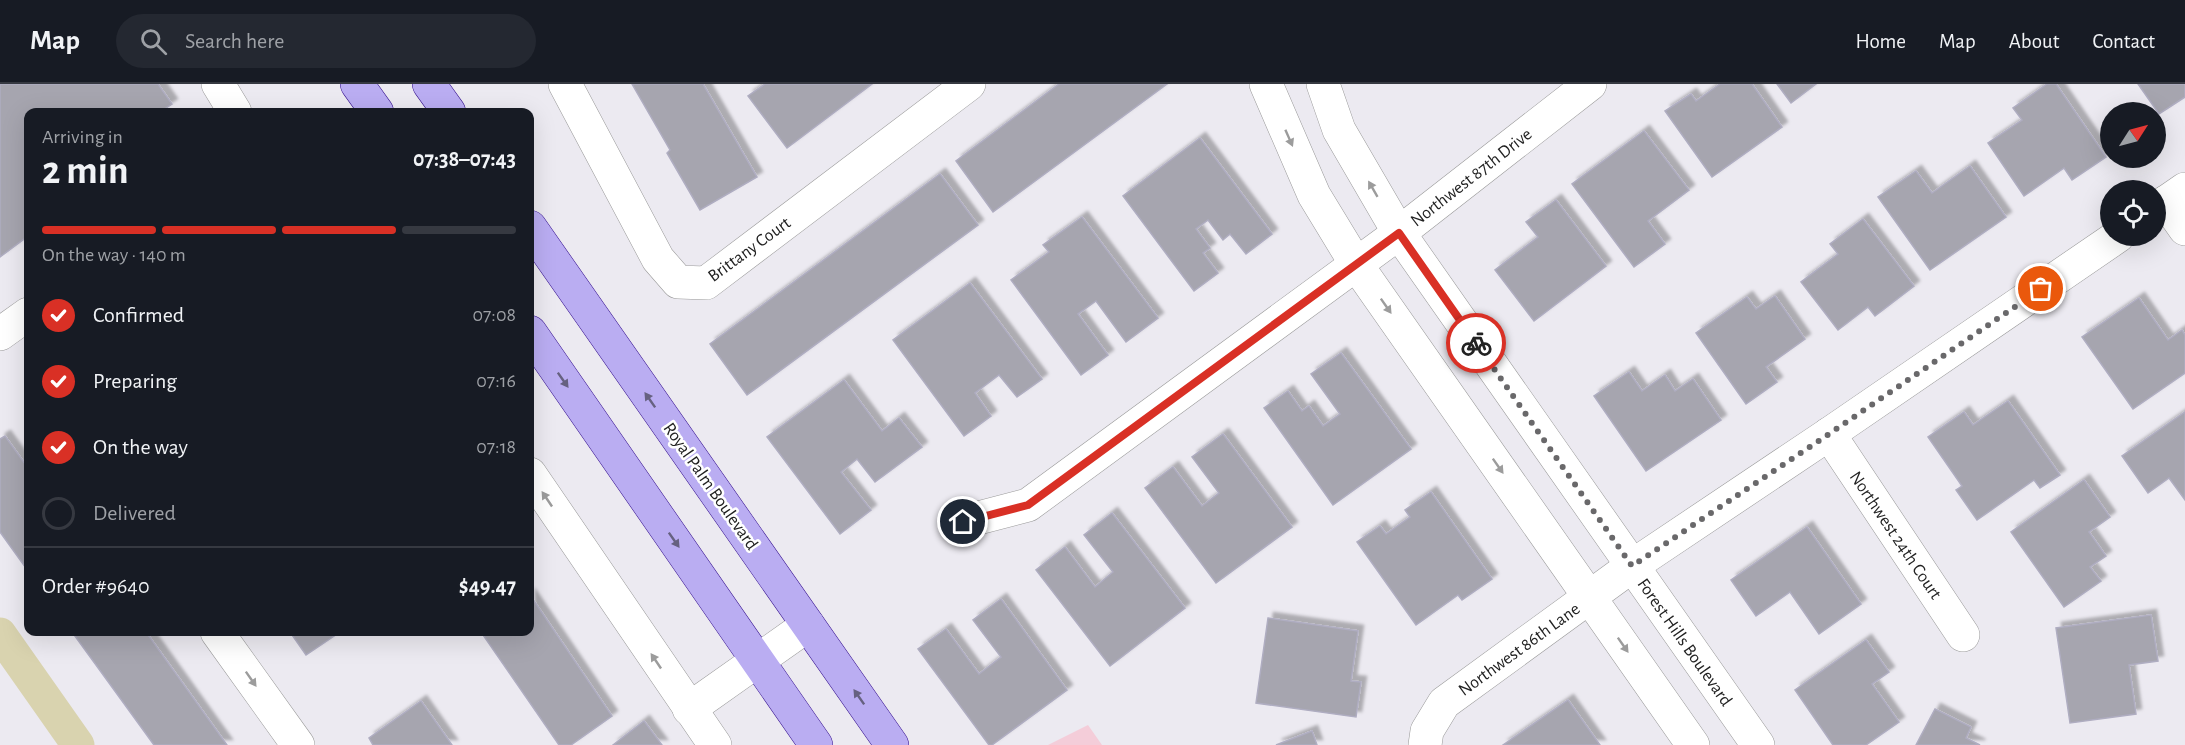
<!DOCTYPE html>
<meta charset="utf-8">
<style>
body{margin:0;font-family:"Alegreya Sans",sans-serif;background:#242831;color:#f1f3f6;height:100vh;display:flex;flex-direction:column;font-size:22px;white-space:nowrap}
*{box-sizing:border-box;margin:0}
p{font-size:20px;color:#9ea1a6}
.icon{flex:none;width:33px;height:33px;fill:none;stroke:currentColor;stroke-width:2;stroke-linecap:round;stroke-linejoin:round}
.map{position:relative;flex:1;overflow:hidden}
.drawer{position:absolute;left:24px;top:24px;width:510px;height:528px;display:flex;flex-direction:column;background:#171b24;border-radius:12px;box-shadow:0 6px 24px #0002}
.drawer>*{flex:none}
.needle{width:39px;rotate:54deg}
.tools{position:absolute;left:2100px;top:18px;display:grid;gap:12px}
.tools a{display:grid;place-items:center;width:66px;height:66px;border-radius:50%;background:#171b24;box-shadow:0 6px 24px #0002;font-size:30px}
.pin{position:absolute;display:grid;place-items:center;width:51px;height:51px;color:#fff;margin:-26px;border:3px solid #fff;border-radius:50%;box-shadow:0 2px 6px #0007}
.courier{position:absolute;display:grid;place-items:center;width:60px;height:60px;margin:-30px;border:4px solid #d93025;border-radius:50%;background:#fff;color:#222;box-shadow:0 2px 8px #0007}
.headline em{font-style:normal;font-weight:700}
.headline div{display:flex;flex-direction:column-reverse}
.headline{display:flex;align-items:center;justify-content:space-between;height:102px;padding:0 18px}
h1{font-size:39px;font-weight:700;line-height:45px}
.bar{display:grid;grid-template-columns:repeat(4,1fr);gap:9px 6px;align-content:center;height:72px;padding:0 18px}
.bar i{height:8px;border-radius:4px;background:#363941}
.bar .selected{background:#d93025}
.bar p{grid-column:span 4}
.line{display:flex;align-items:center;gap:15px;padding:0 18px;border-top:2px solid #363941}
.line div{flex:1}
ol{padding:0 18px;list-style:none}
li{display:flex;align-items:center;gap:18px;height:66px}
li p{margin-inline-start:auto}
li .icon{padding:6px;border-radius:50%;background:#d93025;color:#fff;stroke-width:4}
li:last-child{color:#9ea1a6}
li i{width:33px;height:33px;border:3px solid #363941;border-radius:50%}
header{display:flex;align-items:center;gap:36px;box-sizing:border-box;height:84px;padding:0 30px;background:#171b24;border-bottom:2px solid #363941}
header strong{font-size:28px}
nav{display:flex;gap:33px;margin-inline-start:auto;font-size:21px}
.search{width:420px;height:54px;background:#242831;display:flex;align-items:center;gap:15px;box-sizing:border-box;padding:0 21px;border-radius:33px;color:#9ea1a6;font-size:22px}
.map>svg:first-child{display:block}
.park{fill:#f4cdd9}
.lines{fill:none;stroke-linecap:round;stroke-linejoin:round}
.canal{stroke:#d9d3af;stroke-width:33}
.building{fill:#a6a5af;stroke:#afadc1;stroke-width:1.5;filter:url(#shadow)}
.minor-casing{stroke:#999;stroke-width:34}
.major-casing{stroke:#36118e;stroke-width:34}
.minor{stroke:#fff;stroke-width:33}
.major{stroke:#baadf2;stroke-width:33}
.oneway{fill:#9c9c9c}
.oneway2{fill:#666180}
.done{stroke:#69686a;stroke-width:6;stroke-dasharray:0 10.8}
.route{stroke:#d93025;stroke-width:8}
.labels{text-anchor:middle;stroke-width:5;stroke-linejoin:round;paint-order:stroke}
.street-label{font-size:18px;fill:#222;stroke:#fff}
</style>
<header>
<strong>Map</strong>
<div class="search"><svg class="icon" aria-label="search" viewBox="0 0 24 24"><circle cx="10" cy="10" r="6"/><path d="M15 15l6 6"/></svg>Search here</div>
<nav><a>Home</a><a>Map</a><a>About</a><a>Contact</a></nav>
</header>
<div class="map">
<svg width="2185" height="661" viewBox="0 0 2185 661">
<defs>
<filter id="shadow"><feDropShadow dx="5.5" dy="-5.5" stdDeviation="1.5" flood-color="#0004"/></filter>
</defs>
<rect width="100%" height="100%" fill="#eceaf1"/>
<polygon class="park" points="1088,641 1102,661 1048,661"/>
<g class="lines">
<polyline class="canal" points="0,550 78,661"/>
</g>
<g class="building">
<polygon points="0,0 158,0 172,20 160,28 28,28 28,152 0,173"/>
<polygon points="632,0 703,0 757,93 700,126 667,69 670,66"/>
<polygon points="765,0 872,0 787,64 748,12"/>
<polygon points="1059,0 1167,0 993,128 956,77"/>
<polygon points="1720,0 1752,0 1782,43 1712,93 1665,27 1691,10 1696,17"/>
<polygon points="1777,0 1816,0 1791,19"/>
<polygon points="2047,0 2056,0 2106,73 2072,96 2064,84 2024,112 1988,59 2022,36 2013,24"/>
<polygon points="2138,0 2185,0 2185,13 2159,30"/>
<polygon points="1644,47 1689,106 1648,137 1665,160 1634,183 1572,100"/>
<polygon points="1200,54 1272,150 1246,170 1230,150 1223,156 1208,136 1196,145 1210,164 1203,169 1218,189 1194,207 1123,112"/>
<polygon points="1970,82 2006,133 1930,186 1878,113 1916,87 1932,109"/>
<polygon points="940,90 978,141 747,311 710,260"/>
<polygon points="1556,116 1606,182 1534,237 1495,186 1538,153 1526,138"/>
<polygon points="1082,133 1158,234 1126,258 1096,217 1078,230 1108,271 1081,291 1011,196 1049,168 1043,161"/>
<polygon points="1863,135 1914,202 1875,232 1868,223 1838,246 1801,198 1838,170 1830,160"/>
<polygon points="970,199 1042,295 1017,313 999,291 975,309 991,332 964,352 893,256"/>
<polygon points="1775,212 1805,255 1766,283 1777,298 1746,320 1696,249 1747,213 1756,225"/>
<polygon points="2139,214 2168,256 2182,246 2185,251 2185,289 2133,325 2082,253"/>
<polygon points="1341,269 1411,365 1333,421 1264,324 1288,307 1302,327 1309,322 1323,342 1340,330 1311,290"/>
<polygon points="1629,288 1642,307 1665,291 1675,307 1693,295 1721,336 1646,387 1594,312"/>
<polygon points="844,296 882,347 899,334 922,363 875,398 857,375 841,388 871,426 840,450 767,353"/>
<polygon points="2008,317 2060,391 2040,404 2034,396 1977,436 1956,406 1962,402 1928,353 1964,328 1973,341"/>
<polygon points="2185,328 2185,416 2169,394 2148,409 2122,372"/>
<polygon points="1223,350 1292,443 1216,499 1145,404 1173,383 1202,422 1219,409 1192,373"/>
<polygon points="5,352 28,384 28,487 0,448 0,355"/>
<polygon points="2084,396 2110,433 2089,448 2106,472 2090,483 2101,497 2064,523 2011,448"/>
<polygon points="1431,408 1492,495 1462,516 1458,511 1416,541 1357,458 1380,442 1386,450 1410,433 1405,426"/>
<polygon points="1112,429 1185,524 1110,582 1036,486 1065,463 1095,503 1113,488 1084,451"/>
<polygon points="1807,443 1861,520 1819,550 1790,508 1756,532 1731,496"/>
<polygon points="530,511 612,632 571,661 559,661 481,548 530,548"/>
<polygon points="1001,515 1067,606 992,661 989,661 918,565 946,545 979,590 1001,573 973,536"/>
<polygon points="2151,531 2158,577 2129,581 2136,630 2070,639 2056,544"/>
<polygon points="1268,534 1358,547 1351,597 1361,598 1356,633 1256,619"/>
<polygon points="72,548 146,548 227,661 154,661"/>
<polygon points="290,548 340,548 306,571"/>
<polygon points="1866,556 1889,588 1872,600 1899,638 1866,661 1833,661 1795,606"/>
<polygon points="1568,616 1600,661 1503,661"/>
<polygon points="421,617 452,661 373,661 369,654"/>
<polygon points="1935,625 1971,643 1966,654 1980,661 1916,661"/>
<polygon points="644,637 662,661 613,661"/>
<polygon points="1312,647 1317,661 1276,661"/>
</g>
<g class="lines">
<defs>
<g id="minor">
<polyline points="218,0 235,28"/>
<polyline points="565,0 658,175 678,198 706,199 969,0"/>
<polyline points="1266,0 1314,111 1356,180 1693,661"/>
<polyline points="1323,0 1339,46 1399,149 1758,661"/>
<polyline points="2166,118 2185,145"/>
<polyline points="2156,125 2185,105"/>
<polyline points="0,250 28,230"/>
<polyline points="1829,350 1963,551"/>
<polyline points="530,390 715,661"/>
<polyline points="963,438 1028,421 1399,149 1590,0"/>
<polyline points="217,548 298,661"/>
<polyline points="689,625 808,541"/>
<polyline points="1425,661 1427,647 1444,619 1632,482 1829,350 2118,152"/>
</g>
<g id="major">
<polyline points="357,0 377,28"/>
<polyline points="429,0 449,28"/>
<polyline points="530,143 892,661"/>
<polyline points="530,248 816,661"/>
</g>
</defs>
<use href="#minor" class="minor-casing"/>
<use href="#major" class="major-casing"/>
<use href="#minor" class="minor"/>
<use href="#major" class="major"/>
</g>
<defs><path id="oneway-solid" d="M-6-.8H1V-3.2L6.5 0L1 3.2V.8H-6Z" transform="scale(1.5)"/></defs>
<g class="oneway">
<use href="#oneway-solid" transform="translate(1289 54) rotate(66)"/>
<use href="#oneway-solid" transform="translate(1373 105) rotate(-120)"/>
<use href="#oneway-solid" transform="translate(1386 222) rotate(55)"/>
<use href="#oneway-solid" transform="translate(1498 382) rotate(55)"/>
<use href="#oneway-solid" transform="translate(547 415) rotate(-124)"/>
<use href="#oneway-solid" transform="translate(1623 561) rotate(55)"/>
<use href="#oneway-solid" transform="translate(656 577) rotate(-124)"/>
<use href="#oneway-solid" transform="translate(251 595) rotate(55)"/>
</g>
<g class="oneway2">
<use href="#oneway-solid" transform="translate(563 296) rotate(55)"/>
<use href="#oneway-solid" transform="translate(650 316) rotate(-125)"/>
<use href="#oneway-solid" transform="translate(674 456) rotate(55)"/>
<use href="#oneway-solid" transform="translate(859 613) rotate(-125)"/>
</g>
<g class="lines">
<polyline class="done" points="1476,259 1632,482 1829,350 2041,205"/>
<polyline class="route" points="963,438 1028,421 1399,149 1476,259"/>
</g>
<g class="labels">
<g class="street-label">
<text transform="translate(1471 93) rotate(-38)" y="6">Northwest 87th Drive</text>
<text transform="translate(749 165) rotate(-36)" y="6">Brittany Court</text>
<text transform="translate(711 402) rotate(55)" y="6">Royal Palm Boulevard</text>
<text transform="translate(1896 451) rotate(56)" y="6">Northwest 24th Court</text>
<text transform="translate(1685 558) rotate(55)" y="6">Forest Hills Boulevard</text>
<text transform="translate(1519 565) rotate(-36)" y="6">Northwest 86th Lane</text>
</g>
</g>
</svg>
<div class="tools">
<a><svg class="needle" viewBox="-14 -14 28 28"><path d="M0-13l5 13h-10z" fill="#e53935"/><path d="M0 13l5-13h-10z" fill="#9ea1a6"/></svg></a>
<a><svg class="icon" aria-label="locate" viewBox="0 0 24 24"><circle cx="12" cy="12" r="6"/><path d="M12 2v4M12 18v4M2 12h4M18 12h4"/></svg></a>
</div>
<div class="pin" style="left:2041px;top:205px;background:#ea580c"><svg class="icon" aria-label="bag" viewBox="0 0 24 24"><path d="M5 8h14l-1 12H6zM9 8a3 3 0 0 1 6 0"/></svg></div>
<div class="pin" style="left:963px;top:438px;background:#1f2937"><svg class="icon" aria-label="home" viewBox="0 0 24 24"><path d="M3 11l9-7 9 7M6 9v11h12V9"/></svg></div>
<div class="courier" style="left:1476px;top:259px"><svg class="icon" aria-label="bike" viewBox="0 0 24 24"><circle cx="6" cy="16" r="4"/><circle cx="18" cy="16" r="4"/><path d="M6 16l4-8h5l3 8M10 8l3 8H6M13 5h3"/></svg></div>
<section class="drawer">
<div class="headline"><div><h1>2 min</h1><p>Arriving in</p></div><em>07:38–07:43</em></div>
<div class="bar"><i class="selected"></i><i class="selected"></i><i class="selected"></i><i></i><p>On the way · 140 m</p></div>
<ol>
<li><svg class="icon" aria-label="check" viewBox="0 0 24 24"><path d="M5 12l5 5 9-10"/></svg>Confirmed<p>07:08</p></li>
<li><svg class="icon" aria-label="check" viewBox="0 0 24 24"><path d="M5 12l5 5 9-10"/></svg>Preparing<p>07:16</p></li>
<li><svg class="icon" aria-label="check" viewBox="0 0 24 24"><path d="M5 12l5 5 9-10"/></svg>On the way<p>07:18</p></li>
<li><i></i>Delivered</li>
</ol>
<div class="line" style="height:78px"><div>Order #9640</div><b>$49.47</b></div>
</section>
</div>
